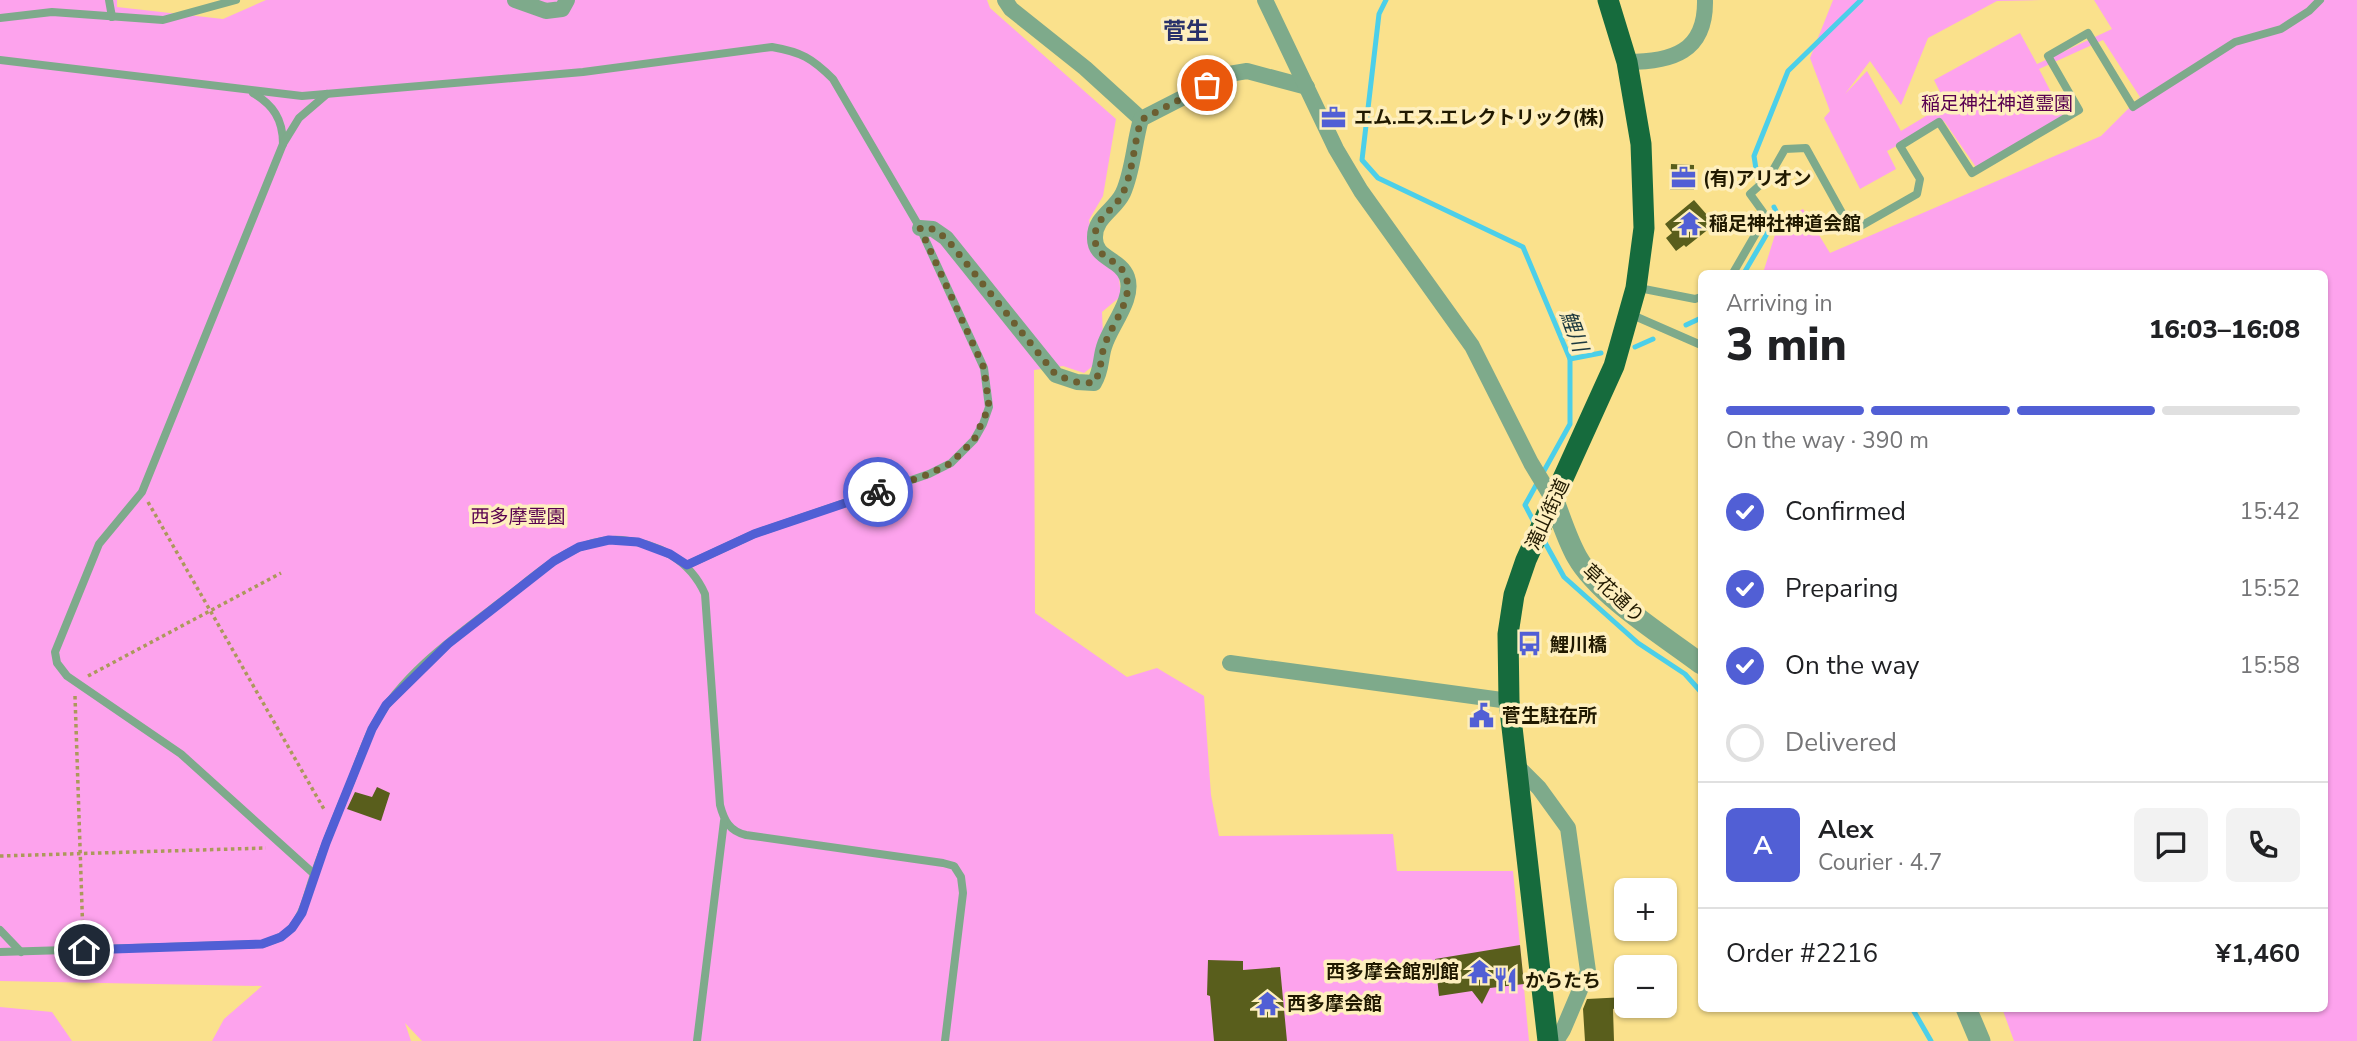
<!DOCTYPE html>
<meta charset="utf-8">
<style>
body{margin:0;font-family:"Nunito Sans","Noto Sans JP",sans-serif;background:#f2f2f2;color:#202124;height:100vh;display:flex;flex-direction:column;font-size:26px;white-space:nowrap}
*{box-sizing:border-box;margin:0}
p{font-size:23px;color:#757577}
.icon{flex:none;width:38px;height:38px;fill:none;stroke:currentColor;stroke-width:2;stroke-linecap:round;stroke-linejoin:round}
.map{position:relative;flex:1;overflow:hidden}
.drawer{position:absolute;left:1698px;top:270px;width:630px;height:742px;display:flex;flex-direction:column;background:#fff;border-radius:10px;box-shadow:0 2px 5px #0004}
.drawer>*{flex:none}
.buttons{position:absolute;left:1614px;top:878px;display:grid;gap:14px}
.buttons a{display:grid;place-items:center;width:63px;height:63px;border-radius:10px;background:#fff;box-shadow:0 2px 5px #0004;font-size:35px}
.pin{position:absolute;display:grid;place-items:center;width:60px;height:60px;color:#fff;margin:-30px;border:4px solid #fff;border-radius:50%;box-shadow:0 2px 7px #0007}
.courier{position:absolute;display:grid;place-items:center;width:70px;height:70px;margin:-35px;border:5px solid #515fd5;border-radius:50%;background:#fff;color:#222;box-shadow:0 2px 9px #0007}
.overview em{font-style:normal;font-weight:800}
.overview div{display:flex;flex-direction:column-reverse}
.overview{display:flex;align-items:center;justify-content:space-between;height:119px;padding:0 28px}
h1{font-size:46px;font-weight:800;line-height:52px}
.bar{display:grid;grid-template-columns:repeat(4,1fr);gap:10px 7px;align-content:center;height:84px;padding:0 28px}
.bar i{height:9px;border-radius:5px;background:#e0e0e0}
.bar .current{background:#515fd5}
.bar p{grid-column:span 4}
.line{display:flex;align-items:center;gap:18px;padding:0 28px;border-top:2px solid #e0e0e0}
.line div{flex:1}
.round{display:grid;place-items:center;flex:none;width:74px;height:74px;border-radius:10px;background:#f2f2f2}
ol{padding:0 28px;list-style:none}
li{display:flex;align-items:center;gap:21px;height:77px}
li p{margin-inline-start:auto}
li .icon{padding:7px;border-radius:50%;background:#515fd5;color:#fff;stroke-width:4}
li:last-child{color:#757577}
li i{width:38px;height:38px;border:4px solid #e0e0e0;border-radius:50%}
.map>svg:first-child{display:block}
.green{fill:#fda3ed}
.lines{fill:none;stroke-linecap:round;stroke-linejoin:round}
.stream{stroke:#4ccfe9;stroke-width:5}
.building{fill:#595e1c}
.path{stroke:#ab995a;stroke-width:3.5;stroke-dasharray:3.5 3.5;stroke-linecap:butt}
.service{stroke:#7eaa8b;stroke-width:8}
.minor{stroke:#7eaa8b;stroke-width:16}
.tertiary{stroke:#7eaa8b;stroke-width:21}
.trunk{stroke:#166b3d;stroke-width:21}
.done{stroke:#6c5f31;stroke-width:7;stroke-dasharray:0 12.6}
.route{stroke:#515fd5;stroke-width:9}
.labels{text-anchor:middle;stroke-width:7;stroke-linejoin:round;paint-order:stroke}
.park-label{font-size:19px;fill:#58004f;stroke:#feefbe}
.poi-label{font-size:19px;font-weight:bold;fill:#201900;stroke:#feefbe;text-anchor:start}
.street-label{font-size:19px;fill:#201900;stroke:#feefbe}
.water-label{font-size:21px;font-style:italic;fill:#1d393f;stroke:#feefbe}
.quarter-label{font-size:23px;font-weight:bold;fill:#29316a;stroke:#feefbe}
</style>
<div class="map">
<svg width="2357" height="1041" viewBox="0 0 2357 1041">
<rect width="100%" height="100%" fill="#fae18c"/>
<g class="green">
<polygon points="0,0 117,0 117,7 223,19 266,0 987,0 990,8 1116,119 1103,196 1089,220 1095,253 1118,269 1121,296 1102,312 1103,335 1098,362 1084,373 1063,366 1034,370 1035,613 1127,677 1157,668 1204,696 1211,795 1219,836 1393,834 1397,871 1513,871 1529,1041 422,1041 405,1023 411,1041 212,1041 224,1019 262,986 0,981"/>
<polygon points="1833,0 2041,0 1997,1 1928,38 1901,105 1870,61 1845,94 1867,71 1901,131 1946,104 1934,80 2020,33 2037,64 2112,29 2094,0 2357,0 2357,1041 2014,1041 2002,1008 2324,1008 2324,273 1763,273 1779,222 1803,209 1830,253 2101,136 2140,97 2103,40 2039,69 2066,121 1978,170 1944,121 1887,151 1896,169 1860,189 1824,118 1830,111 1810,58"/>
<polygon points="0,1007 52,1012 72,1041 0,1041"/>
</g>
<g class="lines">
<g class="stream">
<polyline points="1386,0 1379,14 1362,160 1378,178 1523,247 1570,359 1570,424 1525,505 1535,524"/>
<polyline points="1758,182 1754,156 1788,71 1861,0"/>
<polyline points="1744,273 1778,215 1774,207"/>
<polyline points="1686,325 1701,318"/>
<polyline points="1635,347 1653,339"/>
<polyline points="1570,359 1601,353"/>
<polyline points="1543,539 1564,577 1638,643 1685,674 1701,692"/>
<polyline points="1912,1008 1931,1041"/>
</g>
</g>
<g class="building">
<polygon points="1671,164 1694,165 1694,190 1670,190"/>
<polygon points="1694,200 1715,224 1686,247 1684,245 1676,251 1666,238 1672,233 1665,224"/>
<polygon points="377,787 390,793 381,821 347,809 355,792 372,797"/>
<polygon points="1520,945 1524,984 1490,988 1482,1004 1472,991 1439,996 1435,959"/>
<polygon points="1208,960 1243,961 1243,970 1280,967 1287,1041 1214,1041 1210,996 1207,995"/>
<polygon points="1626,997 1626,1004 1613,1009 1614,1041 1585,1041 1583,1009 1587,999"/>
</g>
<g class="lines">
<g class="path">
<polyline points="148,502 325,811"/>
<polyline points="88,676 281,573"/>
<polyline points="75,696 83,937"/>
<polyline points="0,856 266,848"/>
</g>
<g class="service">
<polyline points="109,0 112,17"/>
<polyline points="0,18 52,12 163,20 236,0"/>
<path d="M0 60 302 96 583 72 772 47C801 52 812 58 833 79L920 228 984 368 989 407 983 424 974 440 951 463 929 474 754 534 687 565"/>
<path d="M253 93C273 105 283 119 283 144"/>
<polyline points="1733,273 1762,223 1763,212 1750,194 1769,177 1785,149 1806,148 1852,231 1917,194 1920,179 1900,146 1939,122 1972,173 2079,110 2048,56 2088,33 2133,107 2235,42 2281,29 2309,11 2320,0"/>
<polyline points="1639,288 1695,299 1701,297"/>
<polyline points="1630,314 1701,345"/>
<polyline points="314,874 181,754 67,676 57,663 55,652 99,544 142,492 283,144 299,118 327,94"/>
<polyline points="0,930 21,952"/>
<path d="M0 952 262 944C274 940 285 937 293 926 305 911 308 890 315 872 326 841 339 810 352 779 359 761 365 742 374 725 405 669 465 630 515 591 546 566 579 537 622 540 658 543 690 560 705 594L720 805C724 820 729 831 746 835L943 863 954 866 961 877 963 893 945 1041"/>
<polyline points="697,1041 724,821"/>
</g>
<g class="minor">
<polyline points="515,0 546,11 562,9 567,0"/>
<polyline points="1005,0 1011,9 1085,68 1141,119 1229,74 1247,71 1307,87"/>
<polyline points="1265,0 1336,149 1361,191 1472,346 1531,463 1554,501"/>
<path d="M1627 62C1672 62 1706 52 1705 0"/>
<path d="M920 228 933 229 946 238 1056 375 1077 382 1094 383C1102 370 1100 360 1104 347 1110 326 1135 299 1127 277 1120 258 1094 259 1095 237 1095 217 1115 210 1123 193 1133 171 1134 143 1141 119"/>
<polyline points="1230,663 1509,701"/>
<polyline points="1518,767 1539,788 1568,828 1588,971 1563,1030 1556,1041"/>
</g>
<g class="tertiary">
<path d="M1554 501C1561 519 1567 539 1577 557 1599 596 1664 636 1701 664"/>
<polyline points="1966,1008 1980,1041"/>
</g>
<polyline class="trunk" points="1548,1041 1509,701 1508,634 1514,595 1526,560 1614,366 1636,288 1644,228 1641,144 1627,62 1608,0"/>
</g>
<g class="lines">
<path class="done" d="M878 492 929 474 951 463 974 440 989 407 984 368 920 228 933 229 946 238 1056 375 1077 382 1094 383C1102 370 1100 360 1104 347 1110 326 1134 300 1126 277 1120 258 1094 259 1095 237 1095 217 1115 210 1123 193 1133 171 1134 143 1141 120L1207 85"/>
<polyline class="route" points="84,950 262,944 281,937 292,928 302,913 326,843 372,729 386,705 448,644 554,561 579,547 609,540 638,542 670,554 687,565 754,534 878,492"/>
</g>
<defs>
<symbol id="office-bare" viewBox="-9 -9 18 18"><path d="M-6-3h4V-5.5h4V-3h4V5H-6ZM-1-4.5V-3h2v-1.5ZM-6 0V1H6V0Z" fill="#515fd5" stroke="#feefbe" stroke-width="2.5" paint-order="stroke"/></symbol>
<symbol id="temple-bare" viewBox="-9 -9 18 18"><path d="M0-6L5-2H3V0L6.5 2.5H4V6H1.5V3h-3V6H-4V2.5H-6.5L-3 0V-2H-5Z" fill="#515fd5" stroke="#feefbe" stroke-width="2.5" paint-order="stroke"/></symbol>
<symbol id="bus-bare" viewBox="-9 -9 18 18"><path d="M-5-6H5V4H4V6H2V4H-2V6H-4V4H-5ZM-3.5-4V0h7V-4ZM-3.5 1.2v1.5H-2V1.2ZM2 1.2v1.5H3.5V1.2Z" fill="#515fd5" stroke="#feefbe" stroke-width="2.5" paint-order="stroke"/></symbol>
<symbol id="civic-bare" viewBox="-9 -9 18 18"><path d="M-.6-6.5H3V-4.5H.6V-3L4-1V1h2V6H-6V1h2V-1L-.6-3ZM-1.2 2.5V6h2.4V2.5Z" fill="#515fd5" stroke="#feefbe" stroke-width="2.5" paint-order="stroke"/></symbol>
<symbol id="restaurant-bare" viewBox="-9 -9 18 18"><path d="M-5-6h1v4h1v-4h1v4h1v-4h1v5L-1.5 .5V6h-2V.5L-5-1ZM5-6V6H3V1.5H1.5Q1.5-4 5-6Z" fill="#515fd5" stroke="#feefbe" stroke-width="2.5" paint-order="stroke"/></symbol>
</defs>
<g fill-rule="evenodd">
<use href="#office-bare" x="1316" y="100" width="35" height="35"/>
<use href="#office-bare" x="1666" y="160" width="35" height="35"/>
<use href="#temple-bare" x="1672" y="206" width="35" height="35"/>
<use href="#bus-bare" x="1512" y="626" width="35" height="35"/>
<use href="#civic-bare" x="1464" y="698" width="35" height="35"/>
<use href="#temple-bare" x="1462" y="954" width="35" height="35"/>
<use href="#restaurant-bare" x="1488" y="962" width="35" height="35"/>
<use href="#temple-bare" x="1250" y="986" width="35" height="35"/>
</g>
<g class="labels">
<g class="park-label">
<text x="1997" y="110">稲足神社神道霊園</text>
<text x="518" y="523">西多摩霊園</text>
</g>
<g class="poi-label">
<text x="1354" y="124">エム.エス.エレクトリック(株)</text>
<text x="1703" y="185">(有)アリオン</text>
<text x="1709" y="230">稲足神社神道会館</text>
<text x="1550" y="651">鯉川橋</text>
<text x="1502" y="722">菅生駐在所</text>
<text x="1459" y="978" text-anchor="end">西多摩会館別館</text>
<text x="1525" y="987">からたち</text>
<text x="1287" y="1010">西多摩会館</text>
</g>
<g class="street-label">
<text transform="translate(1547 514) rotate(-65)" y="7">滝山街道</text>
<text transform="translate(1614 593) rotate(43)" y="7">草花通り</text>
</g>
<g class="water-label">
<text transform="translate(1574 331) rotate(70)" y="7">鯉川</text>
</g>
<g class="quarter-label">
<text x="1186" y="39">菅生</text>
</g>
</g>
</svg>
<div class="buttons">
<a>+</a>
<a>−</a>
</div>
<div class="pin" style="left:1207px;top:85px;background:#ea580c"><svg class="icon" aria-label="bag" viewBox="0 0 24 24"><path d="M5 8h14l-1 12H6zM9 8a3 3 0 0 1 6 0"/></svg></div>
<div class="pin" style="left:84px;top:950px;background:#1f2937"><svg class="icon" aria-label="home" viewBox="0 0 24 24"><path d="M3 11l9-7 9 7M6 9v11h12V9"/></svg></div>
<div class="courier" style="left:878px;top:492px"><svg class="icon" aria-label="bike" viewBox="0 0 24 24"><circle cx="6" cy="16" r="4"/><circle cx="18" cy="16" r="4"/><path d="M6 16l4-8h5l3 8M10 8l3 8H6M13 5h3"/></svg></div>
<section class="drawer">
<div class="overview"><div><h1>3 min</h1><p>Arriving in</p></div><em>16:03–16:08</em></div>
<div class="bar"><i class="current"></i><i class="current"></i><i class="current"></i><i></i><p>On the way · 390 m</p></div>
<ol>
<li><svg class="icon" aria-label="check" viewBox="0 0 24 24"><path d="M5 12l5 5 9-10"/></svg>Confirmed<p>15:42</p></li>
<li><svg class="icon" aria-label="check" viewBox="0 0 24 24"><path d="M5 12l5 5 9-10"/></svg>Preparing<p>15:52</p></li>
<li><svg class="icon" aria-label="check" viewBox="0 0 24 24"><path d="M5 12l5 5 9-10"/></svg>On the way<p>15:58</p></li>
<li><i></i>Delivered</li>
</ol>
<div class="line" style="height:126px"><b class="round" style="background:#515fd5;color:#fff">A</b><div><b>Alex</b><p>Courier · 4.7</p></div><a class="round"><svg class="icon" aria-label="chat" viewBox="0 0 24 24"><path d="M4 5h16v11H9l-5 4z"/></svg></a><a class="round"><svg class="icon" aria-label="phone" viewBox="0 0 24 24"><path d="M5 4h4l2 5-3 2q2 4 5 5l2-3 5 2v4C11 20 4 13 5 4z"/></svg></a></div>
<div class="line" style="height:91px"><div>Order #2216</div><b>¥1,460</b></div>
</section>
</div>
